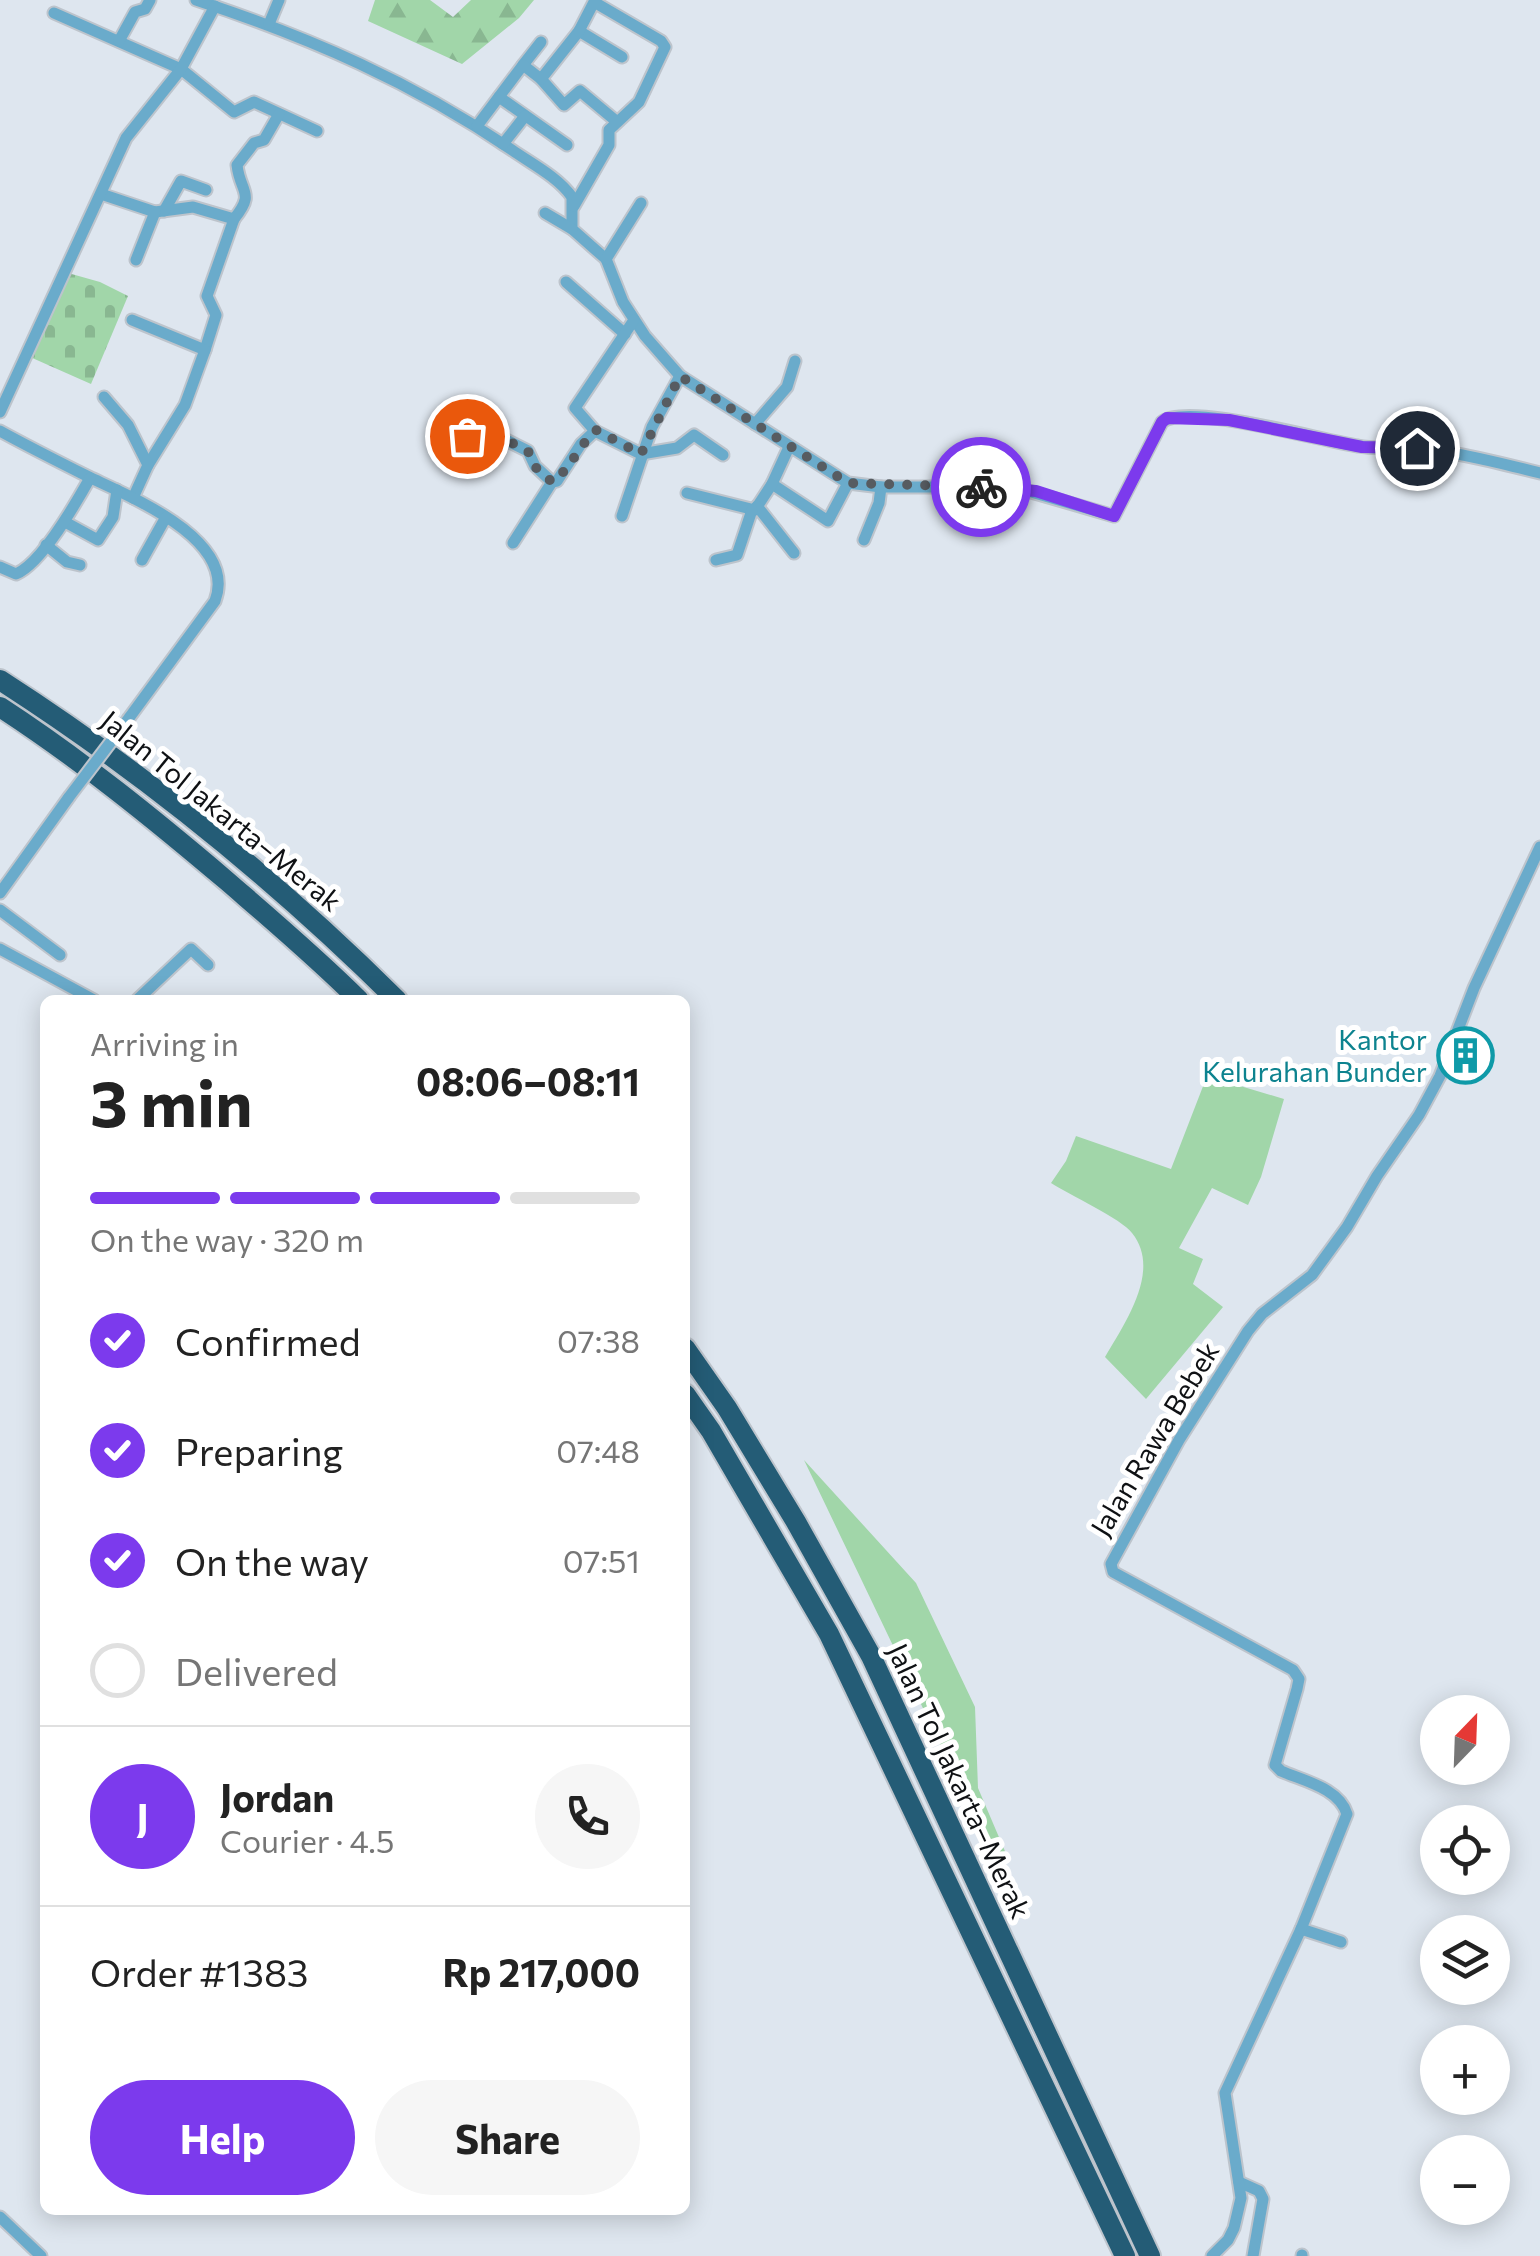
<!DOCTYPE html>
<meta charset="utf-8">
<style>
body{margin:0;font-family:Commissioner,sans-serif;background:#f6f6f6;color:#222;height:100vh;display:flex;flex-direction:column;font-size:38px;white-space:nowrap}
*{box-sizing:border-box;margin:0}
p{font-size:32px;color:#767676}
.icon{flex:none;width:55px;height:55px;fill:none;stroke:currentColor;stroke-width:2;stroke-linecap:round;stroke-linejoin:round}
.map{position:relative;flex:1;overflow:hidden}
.panel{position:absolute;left:40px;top:995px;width:650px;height:1220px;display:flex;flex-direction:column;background:#fff;border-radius:15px;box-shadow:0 5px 25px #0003}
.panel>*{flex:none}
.needle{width:65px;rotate:23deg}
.tools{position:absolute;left:1420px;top:1695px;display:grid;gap:20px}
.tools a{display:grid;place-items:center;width:90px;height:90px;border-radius:50%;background:#fff;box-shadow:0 5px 25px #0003;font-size:50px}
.pin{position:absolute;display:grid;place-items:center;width:85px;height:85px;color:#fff;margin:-42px;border:5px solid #fff;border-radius:50%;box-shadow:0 2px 10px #0007}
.courier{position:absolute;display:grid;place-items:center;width:100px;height:100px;margin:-50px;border:8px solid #7c3aed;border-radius:50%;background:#fff;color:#222;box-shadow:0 2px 12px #0007}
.summary em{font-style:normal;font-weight:700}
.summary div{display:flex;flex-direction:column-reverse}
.summary{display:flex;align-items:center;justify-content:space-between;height:170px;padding:0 50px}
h1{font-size:65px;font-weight:700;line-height:75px}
.bar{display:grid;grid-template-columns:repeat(4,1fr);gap:15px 10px;align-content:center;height:120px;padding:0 50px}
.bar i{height:12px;border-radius:8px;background:#e0e0e0}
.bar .active{background:#7c3aed}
.bar p{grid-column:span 4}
.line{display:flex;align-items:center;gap:25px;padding:0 50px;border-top:2px solid #e0e0e0}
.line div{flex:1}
.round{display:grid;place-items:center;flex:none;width:105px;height:105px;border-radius:52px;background:#f6f6f6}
ol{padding:0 50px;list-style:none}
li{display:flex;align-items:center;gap:30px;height:110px}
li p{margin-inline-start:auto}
li .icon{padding:10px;border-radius:50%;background:#7c3aed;color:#fff;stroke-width:4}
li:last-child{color:#767676}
li i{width:55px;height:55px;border:5px solid #e0e0e0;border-radius:50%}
.action{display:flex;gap:20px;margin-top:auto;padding:20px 50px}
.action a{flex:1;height:115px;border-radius:60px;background:#7c3aed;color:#fff;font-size:40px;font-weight:700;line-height:115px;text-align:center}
.action a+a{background:#f6f6f6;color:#222}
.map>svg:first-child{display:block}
.green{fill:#a1d6a9}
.forest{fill:url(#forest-firs)}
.cemetery{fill:url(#cemetery-stones)}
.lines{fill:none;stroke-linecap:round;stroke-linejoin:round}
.street-casing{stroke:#bdc4cc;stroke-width:15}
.highway-casing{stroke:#bdc4cc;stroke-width:24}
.street{stroke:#6aabcb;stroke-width:11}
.highway{stroke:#245c76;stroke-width:20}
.street-bridge-casing{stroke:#bdc4cc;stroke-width:15;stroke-linecap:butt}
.street-bridge{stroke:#6aabcb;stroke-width:11}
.done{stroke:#575c61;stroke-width:10;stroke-dasharray:0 18}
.route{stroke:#7c3aed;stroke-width:12}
.labels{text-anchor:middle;stroke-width:10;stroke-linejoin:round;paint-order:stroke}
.street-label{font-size:28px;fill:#0f1114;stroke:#fff}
.culture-label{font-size:28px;fill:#0d838f;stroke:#fff;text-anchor:end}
</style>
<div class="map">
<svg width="1540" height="2256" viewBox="0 0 1540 2256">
<defs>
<pattern id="forest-firs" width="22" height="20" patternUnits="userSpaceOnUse" patternTransform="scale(2.5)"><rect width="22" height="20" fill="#a1d6a9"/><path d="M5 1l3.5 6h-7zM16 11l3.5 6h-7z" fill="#89b791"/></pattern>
<pattern id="cemetery-stones" width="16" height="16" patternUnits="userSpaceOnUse" patternTransform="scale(2.5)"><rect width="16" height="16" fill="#a1d6a9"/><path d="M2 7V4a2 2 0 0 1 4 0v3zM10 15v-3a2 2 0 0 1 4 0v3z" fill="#89b791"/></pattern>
</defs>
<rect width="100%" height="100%" fill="#dee6ef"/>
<g class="green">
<path d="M1207 1076 1284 1099 1261 1177 1248 1205 1212 1188 1179 1248 1203 1259 1193 1284 1223 1307 1146 1399 1105 1357C1125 1323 1162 1270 1132 1233 1122 1219 1068 1194 1051 1183L1066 1161 1076 1136 1171 1169Z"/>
<polygon points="804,1460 916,1583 975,1707 978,1788 1007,1856 1002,1873"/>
</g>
<polygon class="forest" points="375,0 430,0 453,17 471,0 534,0 519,18 462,64 368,21"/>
<polygon class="cemetery" points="68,273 100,282 128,296 91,384 30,357"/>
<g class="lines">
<defs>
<g id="street">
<path d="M196 0C311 38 412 82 512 150 532 164 558 177 572 197V229L606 259 623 302 645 336 680 376 848 483 881 487H1014L1114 516 1162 422C1187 402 1322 441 1358 446 1378 450 1399 446 1419 448 1460 453 1500 463 1540 473"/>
<polyline points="54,13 181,69 234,112 254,102 317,131"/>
<polyline points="269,24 279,0"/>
<polyline points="119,41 135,12 145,9 150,0"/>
<polyline points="523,65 541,42"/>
<polyline points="541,79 564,105 580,91 616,121"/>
<polyline points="499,97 567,145"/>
<polyline points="477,126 523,65 541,79 579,31 622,57"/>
<polyline points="503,144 525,116"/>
<polyline points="101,194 155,212 193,207 234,219 207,296 216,315 205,350"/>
<polyline points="574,206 609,145 609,130 639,102 665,47 661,41 594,2 579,31"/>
<polyline points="164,211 181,181 206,190"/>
<polyline points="545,213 572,229"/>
<path d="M234 219C256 192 240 193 237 165L254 143 264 140 279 114"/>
<polyline points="606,259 641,203"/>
<polyline points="136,260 155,212"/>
<polyline points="566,282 625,334"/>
<polyline points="132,320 205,350 185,405 148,465"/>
<polyline points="104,397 128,425 148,465 133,498"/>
<polyline points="0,412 126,138 181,69 215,6"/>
<polyline points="755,424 787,387 795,361"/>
<path d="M0 431C29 447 59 462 89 477 131 497 238 540 215 601L129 718"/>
<polyline points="595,431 641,454 677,448 694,435 723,455"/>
<polyline points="450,455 478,426 528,451 535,466 552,482 557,481 581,444 595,431 575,408 634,320"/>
<polyline points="772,484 828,521 848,483"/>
<polyline points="687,493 755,510 772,484 789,447"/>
<polyline points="757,506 794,553"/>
<polyline points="622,516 652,427 680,376"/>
<polyline points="65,522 98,540 113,517 117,490"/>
<polyline points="864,540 879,503 881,487"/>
<polyline points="513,543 552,482"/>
<polyline points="46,545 67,562 80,565"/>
<polyline points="142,560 166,517"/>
<polyline points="716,560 737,555 752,510"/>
<path d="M0 567 16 574C42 563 76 503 90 478"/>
<polyline points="0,893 69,797"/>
<polyline points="0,910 60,955"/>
<polyline points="0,949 94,1000"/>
<polyline points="137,1000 191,949 208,965"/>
<polyline points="1301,1929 1341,1942"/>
<polyline points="1239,2182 1259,2191 1263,2199 1253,2256"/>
<polyline points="0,2217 41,2256"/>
<path d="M1212 2256 1228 2240 1234 2228 1241 2198 1225 2093 1301 1929 1347 1814C1339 1788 1304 1781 1281 1771L1275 1765 1297 1689 1299 1679 1293 1670 1113 1572 1111 1564 1179 1440 1248 1331 1262 1314 1312 1275 1347 1227 1377 1176 1419 1115 1440 1076 1474 988 1540 847"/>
<polyline points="1302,2256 1302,2255"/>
</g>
<g id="highway">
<path d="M0 680C143 772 276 880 397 1000"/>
<path d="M0 707C80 759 154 819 227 881 272 920 317 958 359 1000"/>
<polyline points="685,1348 727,1408 796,1522 871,1656 1150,2256"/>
<polyline points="685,1394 711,1431 829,1634 1125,2256"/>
</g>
</defs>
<use href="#street" class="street-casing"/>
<use href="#highway" class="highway-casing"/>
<use href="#street" class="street"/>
<use href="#highway" class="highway"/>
<defs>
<polyline id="street-bridge" points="69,797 129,718"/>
</defs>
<use href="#street-bridge" class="street-bridge-casing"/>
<use href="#street-bridge" class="street-bridge"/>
</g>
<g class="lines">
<path class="done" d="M467 436 478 426 528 451 534 466 552 482C570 470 579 445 596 430L641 454 680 376 848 483 981 487"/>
<polyline class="route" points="981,487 1036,491 1114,516 1162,422 1167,418 1229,420 1362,447 1417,448"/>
</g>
<defs>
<symbol id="building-ring" viewBox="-11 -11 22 22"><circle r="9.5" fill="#fff" stroke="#0f9aa8" stroke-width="1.5"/><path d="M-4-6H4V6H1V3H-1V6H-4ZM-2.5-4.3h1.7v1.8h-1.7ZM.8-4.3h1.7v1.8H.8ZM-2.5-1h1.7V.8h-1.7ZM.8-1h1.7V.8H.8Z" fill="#0f9aa8"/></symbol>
</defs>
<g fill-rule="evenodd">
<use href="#building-ring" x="1434" y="1024" width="63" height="63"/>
</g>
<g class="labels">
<g class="street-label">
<text transform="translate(221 811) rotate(39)" y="10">Jalan Tol Jakarta–Merak</text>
<text transform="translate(1155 1439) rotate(-59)" y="10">Jalan Rawa Bebek</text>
<text transform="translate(959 1781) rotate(65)" y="10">Jalan Tol Jakarta–Merak</text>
</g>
<g class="culture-label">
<text x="1427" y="1050">Kantor<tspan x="1427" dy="32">Kelurahan Bunder</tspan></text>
</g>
</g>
</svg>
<div class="tools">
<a><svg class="needle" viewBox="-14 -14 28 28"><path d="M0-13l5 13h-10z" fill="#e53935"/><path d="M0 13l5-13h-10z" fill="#767676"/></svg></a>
<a><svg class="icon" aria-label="locate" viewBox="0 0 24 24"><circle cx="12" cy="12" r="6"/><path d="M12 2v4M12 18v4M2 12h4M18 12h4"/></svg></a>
<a><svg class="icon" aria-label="layers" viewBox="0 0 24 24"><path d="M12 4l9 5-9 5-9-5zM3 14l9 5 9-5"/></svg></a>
<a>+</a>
<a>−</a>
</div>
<div class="pin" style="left:467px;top:436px;background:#ea580c"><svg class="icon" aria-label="bag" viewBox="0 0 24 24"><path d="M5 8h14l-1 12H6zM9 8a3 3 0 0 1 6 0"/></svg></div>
<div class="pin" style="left:1417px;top:448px;background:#1f2937"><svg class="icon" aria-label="home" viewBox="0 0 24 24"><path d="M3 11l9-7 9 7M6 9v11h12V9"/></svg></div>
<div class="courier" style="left:981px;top:487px"><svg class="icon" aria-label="bike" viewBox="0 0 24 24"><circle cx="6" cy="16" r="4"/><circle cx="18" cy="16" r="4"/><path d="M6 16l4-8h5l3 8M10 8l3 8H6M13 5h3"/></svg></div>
<section class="panel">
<div class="summary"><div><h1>3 min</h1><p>Arriving in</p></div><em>08:06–08:11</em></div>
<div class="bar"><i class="active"></i><i class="active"></i><i class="active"></i><i></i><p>On the way · 320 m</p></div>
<ol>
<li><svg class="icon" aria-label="check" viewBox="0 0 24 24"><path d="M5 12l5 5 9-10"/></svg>Confirmed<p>07:38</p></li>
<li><svg class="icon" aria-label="check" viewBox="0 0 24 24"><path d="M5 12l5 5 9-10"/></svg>Preparing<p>07:48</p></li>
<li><svg class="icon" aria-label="check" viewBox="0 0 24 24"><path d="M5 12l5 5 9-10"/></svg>On the way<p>07:51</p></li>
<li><i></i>Delivered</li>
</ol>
<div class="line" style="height:180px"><b class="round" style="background:#7c3aed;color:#fff">J</b><div><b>Jordan</b><p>Courier · 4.5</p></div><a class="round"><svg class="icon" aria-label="phone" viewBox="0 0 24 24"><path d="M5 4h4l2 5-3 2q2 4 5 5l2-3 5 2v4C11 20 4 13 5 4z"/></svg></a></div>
<div class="line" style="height:130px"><div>Order #1383</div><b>Rp 217,000</b></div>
<div class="action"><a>Help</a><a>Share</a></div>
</section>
</div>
